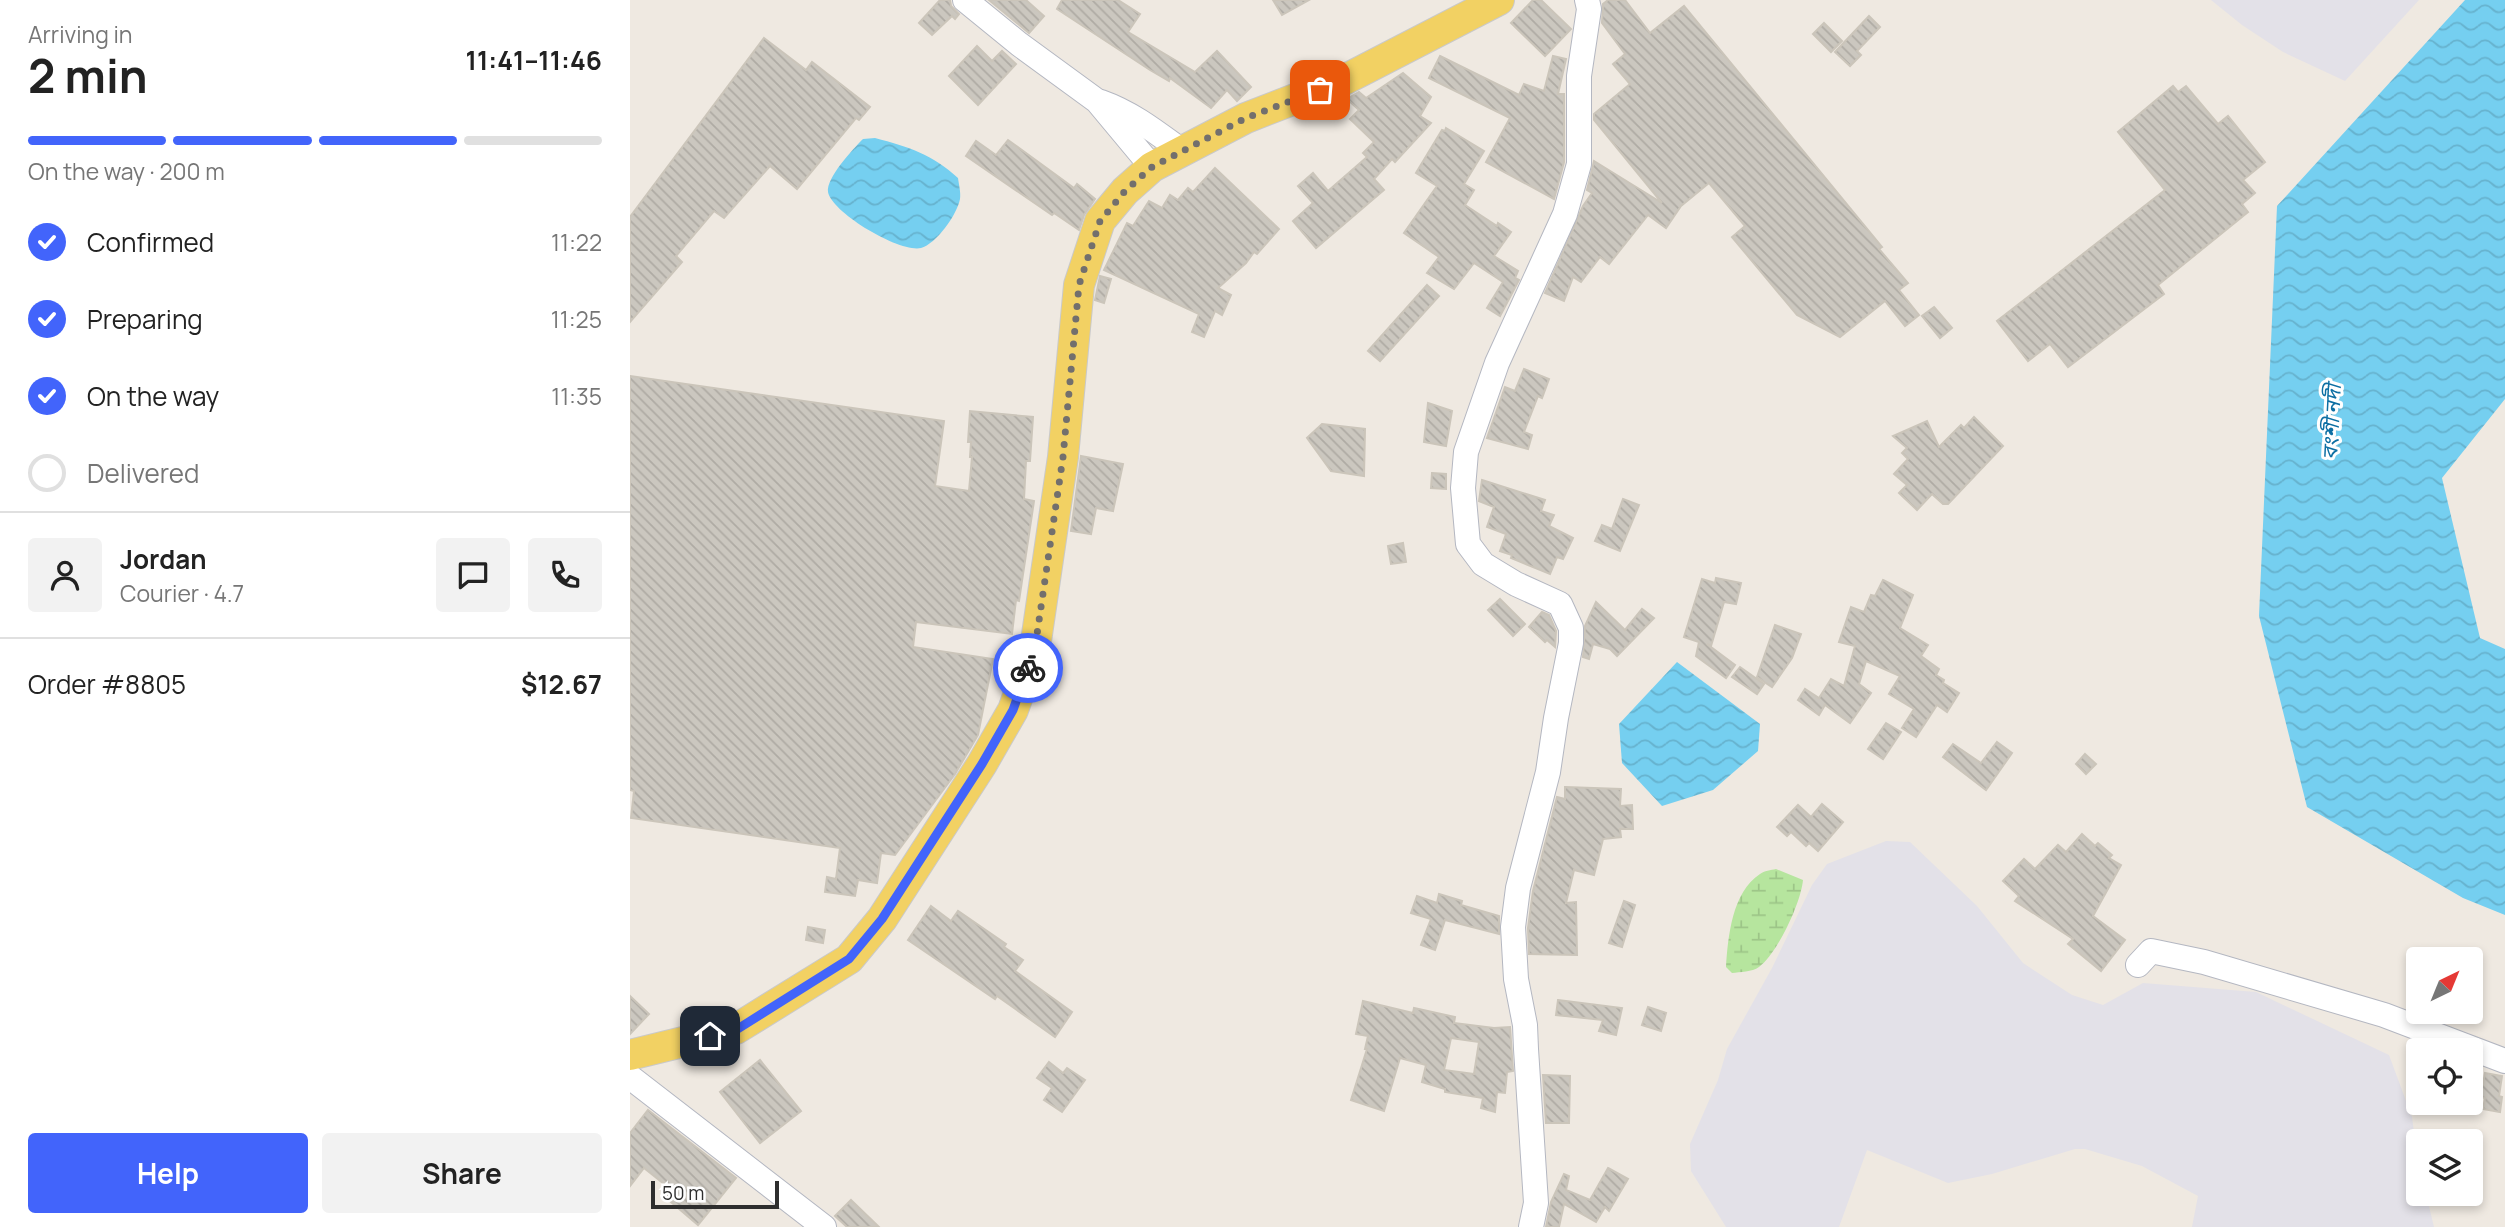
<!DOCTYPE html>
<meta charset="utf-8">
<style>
body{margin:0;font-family:Manrope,"Noto Sans Bengali",sans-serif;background:#f2f2f2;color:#222;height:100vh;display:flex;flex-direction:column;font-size:26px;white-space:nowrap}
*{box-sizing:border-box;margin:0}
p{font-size:23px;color:#767676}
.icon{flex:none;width:38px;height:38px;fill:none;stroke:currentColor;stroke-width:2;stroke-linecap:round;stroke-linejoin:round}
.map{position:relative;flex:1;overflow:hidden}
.panel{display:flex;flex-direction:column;background:#fff;width:630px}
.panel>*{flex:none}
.needle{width:46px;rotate:43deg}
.tools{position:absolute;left:1776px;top:947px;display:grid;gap:14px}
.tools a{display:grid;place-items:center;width:77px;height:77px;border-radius:7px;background:#fff;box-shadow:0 4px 10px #0003;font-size:35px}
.scale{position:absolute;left:21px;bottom:18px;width:128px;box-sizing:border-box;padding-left:7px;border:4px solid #2e2e2e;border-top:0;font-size:19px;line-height:24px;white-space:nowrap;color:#2e2e2e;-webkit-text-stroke:5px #fff;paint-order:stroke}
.pin{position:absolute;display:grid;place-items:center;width:60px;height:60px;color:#fff;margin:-30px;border-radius:14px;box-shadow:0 4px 10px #0006}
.courier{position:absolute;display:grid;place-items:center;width:70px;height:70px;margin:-35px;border:5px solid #4264fb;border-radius:50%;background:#fff;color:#222;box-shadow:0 2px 9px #0007}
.head em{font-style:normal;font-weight:700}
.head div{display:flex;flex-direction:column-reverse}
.head{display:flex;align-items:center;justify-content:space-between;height:119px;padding:0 28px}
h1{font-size:46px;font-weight:700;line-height:52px}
.bar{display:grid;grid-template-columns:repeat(4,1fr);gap:10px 7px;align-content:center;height:84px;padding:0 28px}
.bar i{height:9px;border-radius:5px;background:#e0e0e0}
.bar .on{background:#4264fb}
.bar p{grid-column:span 4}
.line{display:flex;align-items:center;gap:18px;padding:0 28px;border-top:2px solid #e0e0e0}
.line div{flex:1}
.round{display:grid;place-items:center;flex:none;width:74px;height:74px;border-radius:7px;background:#f2f2f2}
ol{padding:0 28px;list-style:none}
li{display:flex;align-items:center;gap:21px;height:77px}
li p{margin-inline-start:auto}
li .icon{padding:7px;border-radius:50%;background:#4264fb;color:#fff;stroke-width:4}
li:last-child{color:#767676}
li i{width:38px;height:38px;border:4px solid #e0e0e0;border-radius:50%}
.cta{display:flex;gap:14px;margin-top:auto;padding:14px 28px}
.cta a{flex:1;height:80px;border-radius:7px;background:#4264fb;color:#fff;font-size:28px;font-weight:700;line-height:80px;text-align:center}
.cta a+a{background:#f2f2f2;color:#222}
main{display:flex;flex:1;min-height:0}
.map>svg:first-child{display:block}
.industrial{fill:#e3e1e8}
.wetland{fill:url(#wetland-marsh)}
.water{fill:url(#water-waves)}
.building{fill:url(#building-back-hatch);stroke:#cbc5ba;stroke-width:2;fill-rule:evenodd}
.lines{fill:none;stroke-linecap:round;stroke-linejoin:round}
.minor-casing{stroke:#b4b7c1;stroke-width:26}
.major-casing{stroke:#c9c9c9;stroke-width:32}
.minor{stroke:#fff;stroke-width:24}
.major{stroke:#f2d163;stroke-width:30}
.done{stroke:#726f6d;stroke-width:7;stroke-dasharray:0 12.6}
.route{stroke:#4264fb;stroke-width:9}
.labels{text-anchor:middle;stroke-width:6;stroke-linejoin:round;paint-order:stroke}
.water-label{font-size:21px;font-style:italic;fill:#0d6fa3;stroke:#fff}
</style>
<main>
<section class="panel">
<div class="head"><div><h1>2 min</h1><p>Arriving in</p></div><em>11:41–11:46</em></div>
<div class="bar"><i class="on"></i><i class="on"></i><i class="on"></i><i></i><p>On the way · 200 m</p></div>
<ol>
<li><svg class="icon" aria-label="check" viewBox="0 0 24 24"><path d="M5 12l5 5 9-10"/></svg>Confirmed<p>11:22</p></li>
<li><svg class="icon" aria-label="check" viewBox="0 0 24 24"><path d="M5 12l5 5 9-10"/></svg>Preparing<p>11:25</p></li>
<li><svg class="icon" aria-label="check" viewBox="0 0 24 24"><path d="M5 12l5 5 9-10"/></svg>On the way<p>11:35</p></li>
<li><i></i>Delivered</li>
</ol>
<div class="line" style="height:126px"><a class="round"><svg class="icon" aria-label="person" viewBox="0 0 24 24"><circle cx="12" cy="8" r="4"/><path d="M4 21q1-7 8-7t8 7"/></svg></a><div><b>Jordan</b><p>Courier · 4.7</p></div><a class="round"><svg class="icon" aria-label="chat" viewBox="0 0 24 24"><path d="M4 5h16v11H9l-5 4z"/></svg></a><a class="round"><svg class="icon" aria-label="phone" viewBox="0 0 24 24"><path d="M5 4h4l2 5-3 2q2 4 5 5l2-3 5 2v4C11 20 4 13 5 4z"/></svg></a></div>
<div class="line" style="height:91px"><div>Order #8805</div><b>$12.67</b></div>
<div class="cta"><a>Help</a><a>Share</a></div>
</section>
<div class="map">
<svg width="1875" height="1227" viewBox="0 0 1875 1227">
<defs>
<pattern id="wetland-marsh" width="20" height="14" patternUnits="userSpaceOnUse" patternTransform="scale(1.75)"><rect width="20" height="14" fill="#b6e59e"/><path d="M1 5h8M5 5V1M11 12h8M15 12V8" fill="none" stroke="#9dc588"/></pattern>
<pattern id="water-waves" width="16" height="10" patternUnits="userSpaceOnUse" patternTransform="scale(1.75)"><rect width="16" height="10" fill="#75cff0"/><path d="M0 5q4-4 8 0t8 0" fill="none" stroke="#66b2ce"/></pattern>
<pattern id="building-back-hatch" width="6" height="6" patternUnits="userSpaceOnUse" patternTransform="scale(1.75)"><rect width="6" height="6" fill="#cbc7bf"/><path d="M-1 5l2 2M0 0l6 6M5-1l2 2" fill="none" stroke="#afaba4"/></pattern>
</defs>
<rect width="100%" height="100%" fill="#efe9e1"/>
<g class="industrial">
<polygon points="1581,0 1789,0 1715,81 1653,52 1612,25"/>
<polygon points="1256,841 1280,842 1347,906 1393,963 1442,995 1473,1005 1513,983 1626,992 1759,1055 1782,1117 1788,1162 1788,1194 1796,1194 1804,1227 1562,1227 1568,1196 1512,1166 1455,1149 1445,1149 1362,1174 1318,1183 1237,1150 1209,1227 1096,1227 1061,1171 1060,1144 1088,1080 1097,1049 1142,968 1182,885 1197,864"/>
</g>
<path class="wetland" d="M1146 869 1173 880C1171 903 1147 954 1129 967 1122 972 1110 972 1102 973L1096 967C1098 937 1102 892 1130 874 1134 871 1141 870 1146 869Z"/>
<g class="water">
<polygon points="1835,0 1875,0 1875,399 1812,478 1850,638 1875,649 1875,915 1833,898 1677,807 1629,616 1647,206"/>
<path d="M245 138C279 147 302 154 328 178 329 185 331 193 330 199 327 215 306 244 291 248 270 253 202 213 198 192 196 178 223 149 233 139Z"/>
<polygon points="1047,662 1130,724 1128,751 1083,790 1032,806 992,763 989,724"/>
</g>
<g class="building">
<polygon points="310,0 320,0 321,6 329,14 325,19 322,16 302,35 289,23"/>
<polygon points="359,0 396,0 414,16 399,33"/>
<polygon points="432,0 488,0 510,14 498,32 565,72 587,51 621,87 607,101 597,90 581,108 540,78 539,81 520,70 427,9"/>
<polygon points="643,0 679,0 652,15"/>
<polygon points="903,0 911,0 941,29 915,56 881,23"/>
<polygon points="978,0 995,0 1020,33 1054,6 1252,247 1249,249 1278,283 1269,290 1289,315 1275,326 1255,301 1210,337 1167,315 1102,237 1115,226 1079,183 1051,206 1036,228 1018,215 979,264 970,257 951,282 943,277 934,301 915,293 953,206 962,193 957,190 964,161 1032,203 964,120 964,114 1000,84 983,64 995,54 972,23 973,4"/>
<polygon points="1239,16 1250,27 1227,51 1231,55 1220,66 1205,52"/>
<polygon points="1194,23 1212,41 1201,52 1183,34"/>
<polygon points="134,38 176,70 182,62 240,107 229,120 226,118 167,189 140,166 94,218 84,211 46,256 52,262 0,322 0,217"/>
<polygon points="347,46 362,61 372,51 386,64 348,105 319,76"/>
<polygon points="810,56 889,95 894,84 914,91 923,56 936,59 928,94 934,94 934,162 924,199 856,162 880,118 799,78"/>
<polygon points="773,73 801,97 790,116 801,123 765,162 762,159 744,179 754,190 686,248 663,221 683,203 668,186 683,173 698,191 737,157 733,153 744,142 720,119 729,110 717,99 729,92 736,98"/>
<polygon points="1543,86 1548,92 1556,86 1588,124 1598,116 1635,162 1613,180 1625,193 1612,204 1618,212 1528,285 1534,294 1438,367 1420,344 1398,361 1367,321 1535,190 1488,132"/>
<polygon points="816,128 854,151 834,184 844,190 835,205 867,226 868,223 881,232 864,256 888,271 885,278 889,280 870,316 857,308 873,282 844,263 824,289 797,273 809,257 774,233 807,186 786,173 812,130 815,131"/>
<polygon points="378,140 444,188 447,184 465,199 454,215 449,230 424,213 422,215 336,156 346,141 366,155"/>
<polygon points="585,168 649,229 627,254 624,252 616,263 588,288 601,295 592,315 585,311 574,337 562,332 569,314 474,270 497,223 503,226 519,201 532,208 540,195 548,200 558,188 563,192"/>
<polygon points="470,276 481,279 474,303 465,300"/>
<polygon points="797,285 809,296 750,361 738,351"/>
<polygon points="1304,307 1322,328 1310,338 1292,316"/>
<polygon points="894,369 919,379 912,398 908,396 894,432 902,435 898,449 857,438 875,387 885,391"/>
<polygon points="0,376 314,421 305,486 339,491 342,457 340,457 341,442 338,442 340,411 403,417 400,461 396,461 394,499 404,501 389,601 386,600 382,634 286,622 283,647 363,659 348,735 325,774 265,855 251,853 247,883 228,880 225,896 195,892 197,877 206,879 210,848 1,818 4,791 0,790"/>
<polygon points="798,403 822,411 816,446 794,442"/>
<polygon points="1344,417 1373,446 1318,504 1313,504 1302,494 1287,510 1269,493 1277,485 1264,474 1278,459 1272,453 1277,448 1263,436 1297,421 1309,447 1331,425 1334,428"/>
<polygon points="692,424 735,429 734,476 701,471 677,438"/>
<polygon points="451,456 493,464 483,511 466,508 461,534 441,531"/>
<polygon points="802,473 816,474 816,489 801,488"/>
<polygon points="852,480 915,500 911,511 924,515 919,526 943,538 933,559 927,557 920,574 881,558 882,555 870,551 876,534 857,527 864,507 849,501"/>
<polygon points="993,499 1009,505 990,551 965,541 972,525 982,529"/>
<polygon points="773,543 776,562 761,564 758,546"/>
<polygon points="1086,578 1111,583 1106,604 1094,602 1081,646 1077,644 1105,665 1096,678 1066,656 1069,642 1054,637 1072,579 1085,583"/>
<polygon points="1253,580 1283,595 1270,628 1298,645 1291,656 1309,669 1306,675 1314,680 1313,683 1329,693 1317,712 1307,705 1286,737 1272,728 1284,709 1259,694 1270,676 1236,661 1229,684 1241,693 1220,723 1195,705 1189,715 1168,700 1175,689 1189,698 1201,679 1214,686 1225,646 1209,642 1221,607 1234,612 1241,595 1245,596"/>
<polygon points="870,599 895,624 883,636 858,610"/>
<polygon points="966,602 995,630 1012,609 1024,618 987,656 980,649 963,644 959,659 953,657 955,626"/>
<polygon points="912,612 919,615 926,631 925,647 917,640 915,642 899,627"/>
<polygon points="1145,625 1171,634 1162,658 1142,687 1127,677"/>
<polygon points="1110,667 1134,684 1127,694 1102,677"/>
<polygon points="1256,723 1271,732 1253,759 1238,749"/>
<polygon points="1367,742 1382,753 1356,790 1313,757 1323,744 1351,763"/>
<polygon points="1455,754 1466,764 1456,774 1446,764"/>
<polygon points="935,787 991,789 990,806 1002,805 1003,829 990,829 991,837 973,839 964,875 944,870 936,903 946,902 947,955 899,954 898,928 903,891 927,797 935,799"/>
<polygon points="1192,804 1213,822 1188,851 1179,843 1176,846 1161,832 1157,836 1147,827 1168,805 1181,817"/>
<polygon points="1452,834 1465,846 1468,843 1482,855 1479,858 1491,865 1463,916 1495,940 1471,971 1438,944 1443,939 1385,901 1389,896 1373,881 1394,859 1405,869 1428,845 1436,852"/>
<polygon points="809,894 832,901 831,905 869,916 869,934 815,920 805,950 791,945 801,919 781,913 787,896 807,903"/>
<polygon points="994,901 1005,905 992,947 979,943"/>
<polygon points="301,906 321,921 328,911 376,944 374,947 393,960 385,971 442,1012 425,1037 367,996 365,999 278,940"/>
<polygon points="178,927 195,930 193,943 176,940"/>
<polygon points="0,996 19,1014 0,1034"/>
<polygon points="928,1000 992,1008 986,1035 969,1031 973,1020 926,1015"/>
<path d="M733 1001 783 1013 784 1008 825 1017 824 1023 864 1028 880 1027 883 1071 877 1072 875 1093 867 1092 865 1112 851 1108 853 1098 815 1092V1089L792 1082 796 1065 770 1058 754 1111 721 1100 737 1049H735L738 1036 726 1034ZM821 1038 849 1042 844 1074 814 1070Z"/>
<polygon points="1018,1007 1036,1013 1031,1031 1012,1025"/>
<polygon points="130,1060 171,1111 130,1143 90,1092"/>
<polygon points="419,1062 433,1073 437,1068 455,1080 432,1112 414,1100 422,1088 407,1078"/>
<polygon points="1855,1073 1872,1076 1869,1096 1872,1097 1870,1112 1853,1109 1855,1098 1841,1095 1841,1081 1853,1084"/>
<polygon points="913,1075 940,1076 939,1123 916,1123"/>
<polygon points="18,1110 106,1178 68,1225 34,1196 39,1188 14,1168 0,1186 0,1133"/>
<polygon points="978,1168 998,1179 979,1211 975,1207 966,1222 934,1204 929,1227 916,1227 921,1202 934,1174 939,1176 936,1190 960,1200"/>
<polygon points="221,1200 249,1227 217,1227 205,1216"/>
</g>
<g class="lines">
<defs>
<g id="minor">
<polyline points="335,0 389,44 467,101 522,167"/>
<path d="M471 102C502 113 526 132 552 151"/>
<polyline points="1508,965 1521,951 1574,962 1754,1015 1875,1061"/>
<polyline points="0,1077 194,1227"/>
<polyline points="901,1227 906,1203 896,1049 895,1025 886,979 883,927 888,888 918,772 926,718 941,643 941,628 930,604 886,584 853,564 838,544 833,488 836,452 867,363 935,214 949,164 949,76 959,9 957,0"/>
</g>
<polyline id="major" points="0,1055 106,1029 219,959 252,919 352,764 383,710 405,648 433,457 449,285 470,221 495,191 522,167 616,118 714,80 869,0"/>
</defs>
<use href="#minor" class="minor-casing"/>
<use href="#major" class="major-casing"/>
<use href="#minor" class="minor"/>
<use href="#major" class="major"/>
</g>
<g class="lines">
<polyline class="done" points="398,668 405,648 433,457 449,285 470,221 495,191 522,167 616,118 690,90"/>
<polyline class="route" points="80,1036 106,1030 219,959 252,919 352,764 383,710 398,668"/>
</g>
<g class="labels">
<g class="water-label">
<text transform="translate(1702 422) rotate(-87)" y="7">বংশী নদী</text>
</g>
</g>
</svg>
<div class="tools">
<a><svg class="needle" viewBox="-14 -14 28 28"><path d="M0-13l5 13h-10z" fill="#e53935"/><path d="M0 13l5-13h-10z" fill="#767676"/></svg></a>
<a><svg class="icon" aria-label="locate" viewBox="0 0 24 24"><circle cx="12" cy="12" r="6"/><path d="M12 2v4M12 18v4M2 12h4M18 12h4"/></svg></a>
<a><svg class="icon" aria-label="layers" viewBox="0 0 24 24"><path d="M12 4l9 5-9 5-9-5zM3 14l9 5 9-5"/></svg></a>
</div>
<div class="scale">50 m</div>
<div class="pin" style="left:690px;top:90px;background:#ea580c"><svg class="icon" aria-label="bag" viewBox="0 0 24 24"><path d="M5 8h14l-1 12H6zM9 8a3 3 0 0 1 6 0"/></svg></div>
<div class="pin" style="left:80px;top:1036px;background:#1f2937"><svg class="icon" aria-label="home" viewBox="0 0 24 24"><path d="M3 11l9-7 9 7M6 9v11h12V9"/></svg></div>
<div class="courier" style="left:398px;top:668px"><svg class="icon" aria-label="bike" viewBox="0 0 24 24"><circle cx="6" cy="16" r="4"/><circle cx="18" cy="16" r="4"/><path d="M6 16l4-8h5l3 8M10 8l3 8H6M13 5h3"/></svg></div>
</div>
</main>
